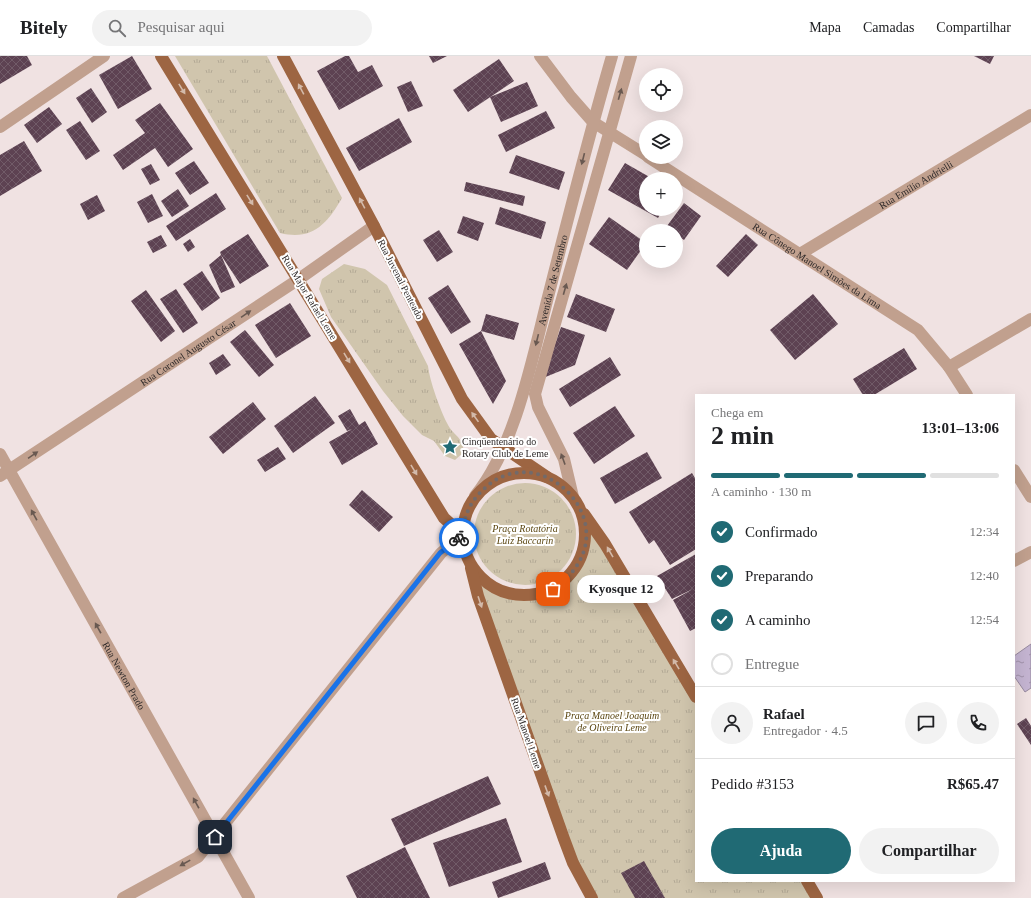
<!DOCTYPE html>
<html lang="pt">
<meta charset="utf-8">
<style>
body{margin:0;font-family:Georgia,serif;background:#f2f2f2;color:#202124;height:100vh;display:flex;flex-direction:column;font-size:15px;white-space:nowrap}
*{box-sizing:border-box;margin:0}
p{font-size:13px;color:#757577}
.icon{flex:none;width:22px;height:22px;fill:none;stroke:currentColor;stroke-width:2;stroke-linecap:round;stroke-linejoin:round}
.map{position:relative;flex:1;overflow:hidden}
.sheet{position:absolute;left:695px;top:338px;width:320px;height:488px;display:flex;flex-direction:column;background:#fff;border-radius:0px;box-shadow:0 4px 16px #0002}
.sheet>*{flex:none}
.fabs{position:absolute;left:639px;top:12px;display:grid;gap:8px}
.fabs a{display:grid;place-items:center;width:44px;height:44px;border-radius:50%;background:#fff;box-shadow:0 4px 16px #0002;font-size:20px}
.pin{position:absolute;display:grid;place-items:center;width:34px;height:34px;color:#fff;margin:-17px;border-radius:8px;box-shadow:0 2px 6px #0006}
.courier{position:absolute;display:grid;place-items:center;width:40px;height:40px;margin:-20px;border:3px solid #1a73e8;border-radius:50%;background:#fff;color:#222;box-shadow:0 1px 5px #0007}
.bubble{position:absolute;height:28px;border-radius:14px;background:#fff;box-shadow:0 4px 16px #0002;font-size:13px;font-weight:600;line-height:28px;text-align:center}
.overview em{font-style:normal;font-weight:600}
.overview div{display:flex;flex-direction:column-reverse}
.overview{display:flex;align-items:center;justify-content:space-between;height:68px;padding:0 16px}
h1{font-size:26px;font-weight:600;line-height:30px}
.bar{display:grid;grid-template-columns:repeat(4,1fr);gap:6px 4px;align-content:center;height:48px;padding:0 16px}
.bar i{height:5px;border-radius:3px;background:#e0e0e0}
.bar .on{background:#206a74}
.bar p{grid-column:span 4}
.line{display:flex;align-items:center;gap:10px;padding:0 16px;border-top:1px solid #e0e0e0}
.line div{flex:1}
.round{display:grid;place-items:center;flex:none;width:42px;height:42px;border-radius:21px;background:#f2f2f2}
ol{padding:0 16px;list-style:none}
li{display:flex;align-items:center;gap:12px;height:44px}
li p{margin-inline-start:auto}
li .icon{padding:4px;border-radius:50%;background:#206a74;color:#fff;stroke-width:4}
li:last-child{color:#757577}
li i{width:22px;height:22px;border:2px solid #e0e0e0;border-radius:50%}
.button{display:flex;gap:8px;margin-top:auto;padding:8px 16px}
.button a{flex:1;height:46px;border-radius:24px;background:#206a74;color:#fff;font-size:16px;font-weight:600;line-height:46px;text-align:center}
.button a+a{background:#f2f2f2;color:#202124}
header{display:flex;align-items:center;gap:24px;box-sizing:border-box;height:56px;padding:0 20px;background:#fff;border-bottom:1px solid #e0e0e0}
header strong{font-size:19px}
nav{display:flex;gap:22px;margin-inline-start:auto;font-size:14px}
.search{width:280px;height:36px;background:#f2f2f2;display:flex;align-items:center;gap:10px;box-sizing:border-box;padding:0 14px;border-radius:22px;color:#757577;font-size:15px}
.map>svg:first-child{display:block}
.park{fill:url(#park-tufts)}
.water{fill:url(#water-ripples);stroke:#978a9f}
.building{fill:url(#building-cross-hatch)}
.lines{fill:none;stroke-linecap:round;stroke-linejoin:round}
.minor{stroke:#c1a08e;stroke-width:12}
.major{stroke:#9d6542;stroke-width:12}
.oneway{fill:#d3baaa}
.oneway2{fill:#695951}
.done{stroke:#726a6a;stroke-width:4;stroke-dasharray:0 7.2}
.route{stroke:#1a73e8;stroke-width:5}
.labels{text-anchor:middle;stroke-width:4;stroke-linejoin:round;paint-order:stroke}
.street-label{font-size:10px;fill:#2e2929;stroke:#fff}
.poi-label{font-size:10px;fill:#2e2929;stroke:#fff;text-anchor:start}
.park-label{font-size:10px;font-style:italic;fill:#5b4611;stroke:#fff}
</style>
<header>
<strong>Bitely</strong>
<div class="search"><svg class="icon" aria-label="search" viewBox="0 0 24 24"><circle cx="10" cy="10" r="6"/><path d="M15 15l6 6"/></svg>Pesquisar aqui</div>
<nav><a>Mapa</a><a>Camadas</a><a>Compartilhar</a></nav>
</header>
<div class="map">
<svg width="1031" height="842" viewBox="0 0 1031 842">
<defs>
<pattern id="park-tufts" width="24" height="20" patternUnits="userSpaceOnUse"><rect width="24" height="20" fill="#d0c5ad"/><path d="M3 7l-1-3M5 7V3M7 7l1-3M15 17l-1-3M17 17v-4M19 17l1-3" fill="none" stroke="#b3a995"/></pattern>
<pattern id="water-ripples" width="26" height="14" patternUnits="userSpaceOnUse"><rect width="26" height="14" fill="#c4b4d1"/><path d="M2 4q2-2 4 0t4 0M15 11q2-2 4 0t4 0" fill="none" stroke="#a092aa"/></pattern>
<pattern id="building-cross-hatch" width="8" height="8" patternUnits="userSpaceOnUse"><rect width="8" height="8" fill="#5d4252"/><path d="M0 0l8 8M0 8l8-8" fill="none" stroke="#715b68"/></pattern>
</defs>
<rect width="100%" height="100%" fill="#f0e2e2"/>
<g class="park">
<path d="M175 0H267L342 142C327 168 312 185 280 177Z"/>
<path d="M344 208 365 213 387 229 428 310C430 326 440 353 447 367 453 380 462 379 464 396L455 404 445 400 434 385 422 379 403 360 383 335 331 261 319 233 322 223Z"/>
<circle cx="525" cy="478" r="51"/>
<polygon points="592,468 696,641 696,825 807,825 817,842 594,842 573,807 472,511 481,524 500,537 514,541 531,542 548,539 575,518"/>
</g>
<polygon class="water" points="1031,588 1031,632 1025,636 1014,620 1014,600"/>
<g class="building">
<polygon points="0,0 27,0 32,9 0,28"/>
<polygon points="132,0 152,33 118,53 99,19"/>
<polygon points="345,0 349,0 358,16 372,9 383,30 339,54 317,15"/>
<polygon points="429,0 447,0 433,7"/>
<polygon points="974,0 994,0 990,8"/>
<polygon points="499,3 514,25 468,56 453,34"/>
<polygon points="411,25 423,50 408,56 397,31"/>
<polygon points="527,26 538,50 501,66 490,41"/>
<polygon points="91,32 107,56 92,67 76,42"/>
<polygon points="160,47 193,93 168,111 155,92 123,114 113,99 145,77 135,64"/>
<polygon points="49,51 62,68 37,87 24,69"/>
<polygon points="546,55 555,72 506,96 498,79"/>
<polygon points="399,62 412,86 359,115 346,92"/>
<polygon points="80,65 100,95 86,104 66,74"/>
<polygon points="24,85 42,115 0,140 0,99"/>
<polygon points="516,99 565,116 559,134 509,117"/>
<polygon points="194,105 209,127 190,139 175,117"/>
<polygon points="625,107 653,123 646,123 646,153 663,153 658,162 608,134"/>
<polygon points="151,108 160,124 150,129 141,113"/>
<polygon points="466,126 525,140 523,150 464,135"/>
<polygon points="178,133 189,150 172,161 161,145"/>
<polygon points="216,137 226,153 176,185 166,170"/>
<polygon points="152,138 163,160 148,167 137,146"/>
<polygon points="97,139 105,155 88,164 80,148"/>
<polygon points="684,147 701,160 684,184 676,178 676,175 673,175 667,170"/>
<polygon points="500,151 546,166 541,183 495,168"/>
<polygon points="463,160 484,167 478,185 457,177"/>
<polygon points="609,161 646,187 627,214 589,188"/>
<polygon points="439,174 453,196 437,206 423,184"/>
<polygon points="248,178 269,210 240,228 221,199 235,231 221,237 209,209 221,199 220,196"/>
<polygon points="746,178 758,189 728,221 716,210"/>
<polygon points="161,179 167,190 153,197 147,186"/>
<polygon points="190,183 195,191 188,196 183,188"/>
<polygon points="202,215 220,242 202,255 183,228"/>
<polygon points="448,229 471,266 451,278 428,242"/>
<polygon points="176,233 198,267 183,277 160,243"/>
<polygon points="146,234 175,275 161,286 131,245"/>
<polygon points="576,238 615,253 606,276 567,261"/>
<polygon points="813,238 838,268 795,304 770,274"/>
<polygon points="290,247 311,280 276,302 255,269"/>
<polygon points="486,258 519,267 514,284 481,275 506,325 493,348 459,288 481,275"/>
<polygon points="561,271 585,279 575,309 543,322"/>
<polygon points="245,274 274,309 259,321 230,286"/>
<polygon points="904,292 917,313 874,339 863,339 853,323"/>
<polygon points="223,298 231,309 216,319 209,307"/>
<polygon points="610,301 621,319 570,351 559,333"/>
<polygon points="315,340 335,367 293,397 274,370"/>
<polygon points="253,346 266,363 223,398 209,381"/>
<polygon points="615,350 635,380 594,408 573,377"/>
<polygon points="350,353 359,369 365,365 378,388 342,409 329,386 352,373 347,375 338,360"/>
<polygon points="278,391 286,403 265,416 257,404"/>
<polygon points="647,396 662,422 615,448 600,422"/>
<polygon points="692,417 696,424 696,493 670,509 654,484 649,488 629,456"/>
<polygon points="362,434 393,461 379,476 349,449"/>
<polygon points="696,498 696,572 690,575 673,544 693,533 672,543 657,520"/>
<polygon points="1026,662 1031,670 1031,689 1017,668"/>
<polygon points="488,720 501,748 404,790 391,763"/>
<polygon points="506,762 522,806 449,831 433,787"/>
<polygon points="405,791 430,842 357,842 346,820"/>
<polygon points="644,805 665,842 635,842 621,817"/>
<polygon points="545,806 551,823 498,842 492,826"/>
</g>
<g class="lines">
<g class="minor">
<polyline points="540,0 571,41 593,66 646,99"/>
<polyline points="0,71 104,0"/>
<path id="s1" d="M648 101 918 274 949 311 967 339"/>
<path id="s2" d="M800 198 1031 59"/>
<polyline points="949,311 1031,263"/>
<path id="s3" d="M0 398 249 842"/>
<polyline points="1014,414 1031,441"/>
<path id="s4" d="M0 420 299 223 374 170"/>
<path id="s5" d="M475 440C516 390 533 299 549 237 569 158 589 79 612 0"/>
<polyline points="573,441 564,403 538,351 535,338 631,0"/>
<polyline points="1014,505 1031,496"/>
<polyline points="123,842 198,801 441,497 462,479"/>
</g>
<g class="major">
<polyline points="161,0 444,462 462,478"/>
<polyline points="283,0 374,170 462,343 491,383 547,421"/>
<circle cx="524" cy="478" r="61"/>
<polyline points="584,458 605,488 696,641"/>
<polyline points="471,512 478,540 564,783 573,807 592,842"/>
<polyline points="807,825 817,842"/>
</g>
</g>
<defs><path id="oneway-solid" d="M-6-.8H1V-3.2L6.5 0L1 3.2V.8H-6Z"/></defs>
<g class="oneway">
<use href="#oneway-solid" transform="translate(182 33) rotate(58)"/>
<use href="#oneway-solid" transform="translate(301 33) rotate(-118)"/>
<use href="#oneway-solid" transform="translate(250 144) rotate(58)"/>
<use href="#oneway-solid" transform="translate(362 147) rotate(-118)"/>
<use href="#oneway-solid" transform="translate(347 302) rotate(59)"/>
<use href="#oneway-solid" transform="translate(475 361) rotate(-125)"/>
<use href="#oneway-solid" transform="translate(414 414) rotate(59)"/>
<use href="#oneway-solid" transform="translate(610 496) rotate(-120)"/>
<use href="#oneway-solid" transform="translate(480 546) rotate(71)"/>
<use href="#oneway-solid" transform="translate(676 608) rotate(-121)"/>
<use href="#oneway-solid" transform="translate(547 735) rotate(70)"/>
</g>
<g class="oneway2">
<use href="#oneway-solid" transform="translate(620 38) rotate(-74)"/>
<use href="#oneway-solid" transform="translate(583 103) rotate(104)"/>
<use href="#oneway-solid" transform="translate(565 233) rotate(-74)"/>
<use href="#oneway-solid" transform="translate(246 258) rotate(-34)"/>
<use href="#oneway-solid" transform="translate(537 284) rotate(104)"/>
<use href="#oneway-solid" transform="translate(33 399) rotate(-34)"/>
<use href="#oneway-solid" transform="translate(563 403) rotate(-110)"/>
<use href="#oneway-solid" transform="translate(34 459) rotate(-119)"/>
<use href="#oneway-solid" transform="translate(98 572) rotate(-119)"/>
<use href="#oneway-solid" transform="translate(196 747) rotate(-119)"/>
<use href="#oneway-solid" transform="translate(185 807) rotate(151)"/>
</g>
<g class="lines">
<path class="done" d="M459 482 462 479C464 460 470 445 485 432 543 378 637 476 553 533"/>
<polyline class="route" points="215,781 440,497 459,482"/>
</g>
<defs>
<symbol id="sight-bare" viewBox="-9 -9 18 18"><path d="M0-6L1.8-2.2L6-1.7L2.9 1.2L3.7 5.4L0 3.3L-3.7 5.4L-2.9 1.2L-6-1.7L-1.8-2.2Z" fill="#206a74" stroke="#fff" stroke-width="2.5" paint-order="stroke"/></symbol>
</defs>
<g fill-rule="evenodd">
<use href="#sight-bare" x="439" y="380" width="22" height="22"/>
</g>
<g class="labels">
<g class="street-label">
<text dy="4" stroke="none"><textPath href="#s2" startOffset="135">Rua Emílio Andrielli</textPath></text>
<text dy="4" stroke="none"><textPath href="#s1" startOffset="201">Rua Cônego Manoel Simões da Lima</textPath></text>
<text transform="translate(401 223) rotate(63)" y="4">Rua Juvenal Penteado</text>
<text dy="4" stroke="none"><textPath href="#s5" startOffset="231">Avenida 7 de Setembro</textPath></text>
<text transform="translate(310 241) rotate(59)" y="4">Rua Major Rafael Leme</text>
<text dy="4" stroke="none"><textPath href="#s4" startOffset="225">Rua Coronel Augusto César</textPath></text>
<text dy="4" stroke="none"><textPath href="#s3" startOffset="254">Rua Newton Prado</textPath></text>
<text transform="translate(527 677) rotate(71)" y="4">Rua Manoel Leme</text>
</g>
<g class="poi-label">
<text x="462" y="389">Cinqüentenário do<tspan x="462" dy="12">Rotary Club de Leme</tspan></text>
</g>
<g class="park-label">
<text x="525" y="476">Praça Rotatória<tspan x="525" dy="12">Luiz Baccarin</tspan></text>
<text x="612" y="663">Praça Manoel Joaquim<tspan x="612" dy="12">de Oliveira Leme</tspan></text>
</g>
</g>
</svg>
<div class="fabs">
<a><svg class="icon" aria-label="locate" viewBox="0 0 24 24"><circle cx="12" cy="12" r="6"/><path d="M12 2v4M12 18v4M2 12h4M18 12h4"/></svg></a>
<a><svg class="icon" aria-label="layers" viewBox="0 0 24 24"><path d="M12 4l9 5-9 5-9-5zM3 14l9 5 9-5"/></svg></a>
<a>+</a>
<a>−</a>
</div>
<div class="pin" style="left:553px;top:533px;background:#ea580c"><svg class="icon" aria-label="bag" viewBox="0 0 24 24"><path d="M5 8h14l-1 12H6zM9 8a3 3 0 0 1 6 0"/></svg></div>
<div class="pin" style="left:215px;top:781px;background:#1f2937"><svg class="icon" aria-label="home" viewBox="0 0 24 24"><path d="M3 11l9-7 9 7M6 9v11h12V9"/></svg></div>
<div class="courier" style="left:459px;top:482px"><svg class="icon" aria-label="bike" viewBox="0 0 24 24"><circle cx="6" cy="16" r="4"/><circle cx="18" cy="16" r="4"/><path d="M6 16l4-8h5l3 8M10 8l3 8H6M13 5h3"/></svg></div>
<div class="bubble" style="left:577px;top:519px;width:88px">Kyosque 12</div>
<section class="sheet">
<div class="overview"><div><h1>2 min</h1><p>Chega em</p></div><em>13:01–13:06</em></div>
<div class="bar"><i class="on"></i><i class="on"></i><i class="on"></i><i></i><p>A caminho · 130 m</p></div>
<ol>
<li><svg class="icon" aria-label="check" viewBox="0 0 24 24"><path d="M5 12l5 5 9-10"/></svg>Confirmado<p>12:34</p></li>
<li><svg class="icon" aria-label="check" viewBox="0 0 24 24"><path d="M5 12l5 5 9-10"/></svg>Preparando<p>12:40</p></li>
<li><svg class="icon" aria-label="check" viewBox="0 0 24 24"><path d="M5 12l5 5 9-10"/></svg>A caminho<p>12:54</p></li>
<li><i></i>Entregue</li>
</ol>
<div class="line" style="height:72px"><a class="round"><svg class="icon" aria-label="person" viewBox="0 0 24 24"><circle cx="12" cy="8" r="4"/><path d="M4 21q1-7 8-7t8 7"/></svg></a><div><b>Rafael</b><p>Entregador · 4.5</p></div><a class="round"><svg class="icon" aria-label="chat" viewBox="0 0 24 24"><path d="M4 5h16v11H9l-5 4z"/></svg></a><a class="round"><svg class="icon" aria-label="phone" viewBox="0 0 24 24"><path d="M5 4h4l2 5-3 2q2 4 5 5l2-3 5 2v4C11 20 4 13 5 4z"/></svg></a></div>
<div class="line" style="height:52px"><div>Pedido #3153</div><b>R$65.47</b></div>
<div class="button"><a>Ajuda</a><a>Compartilhar</a></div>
</section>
</div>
